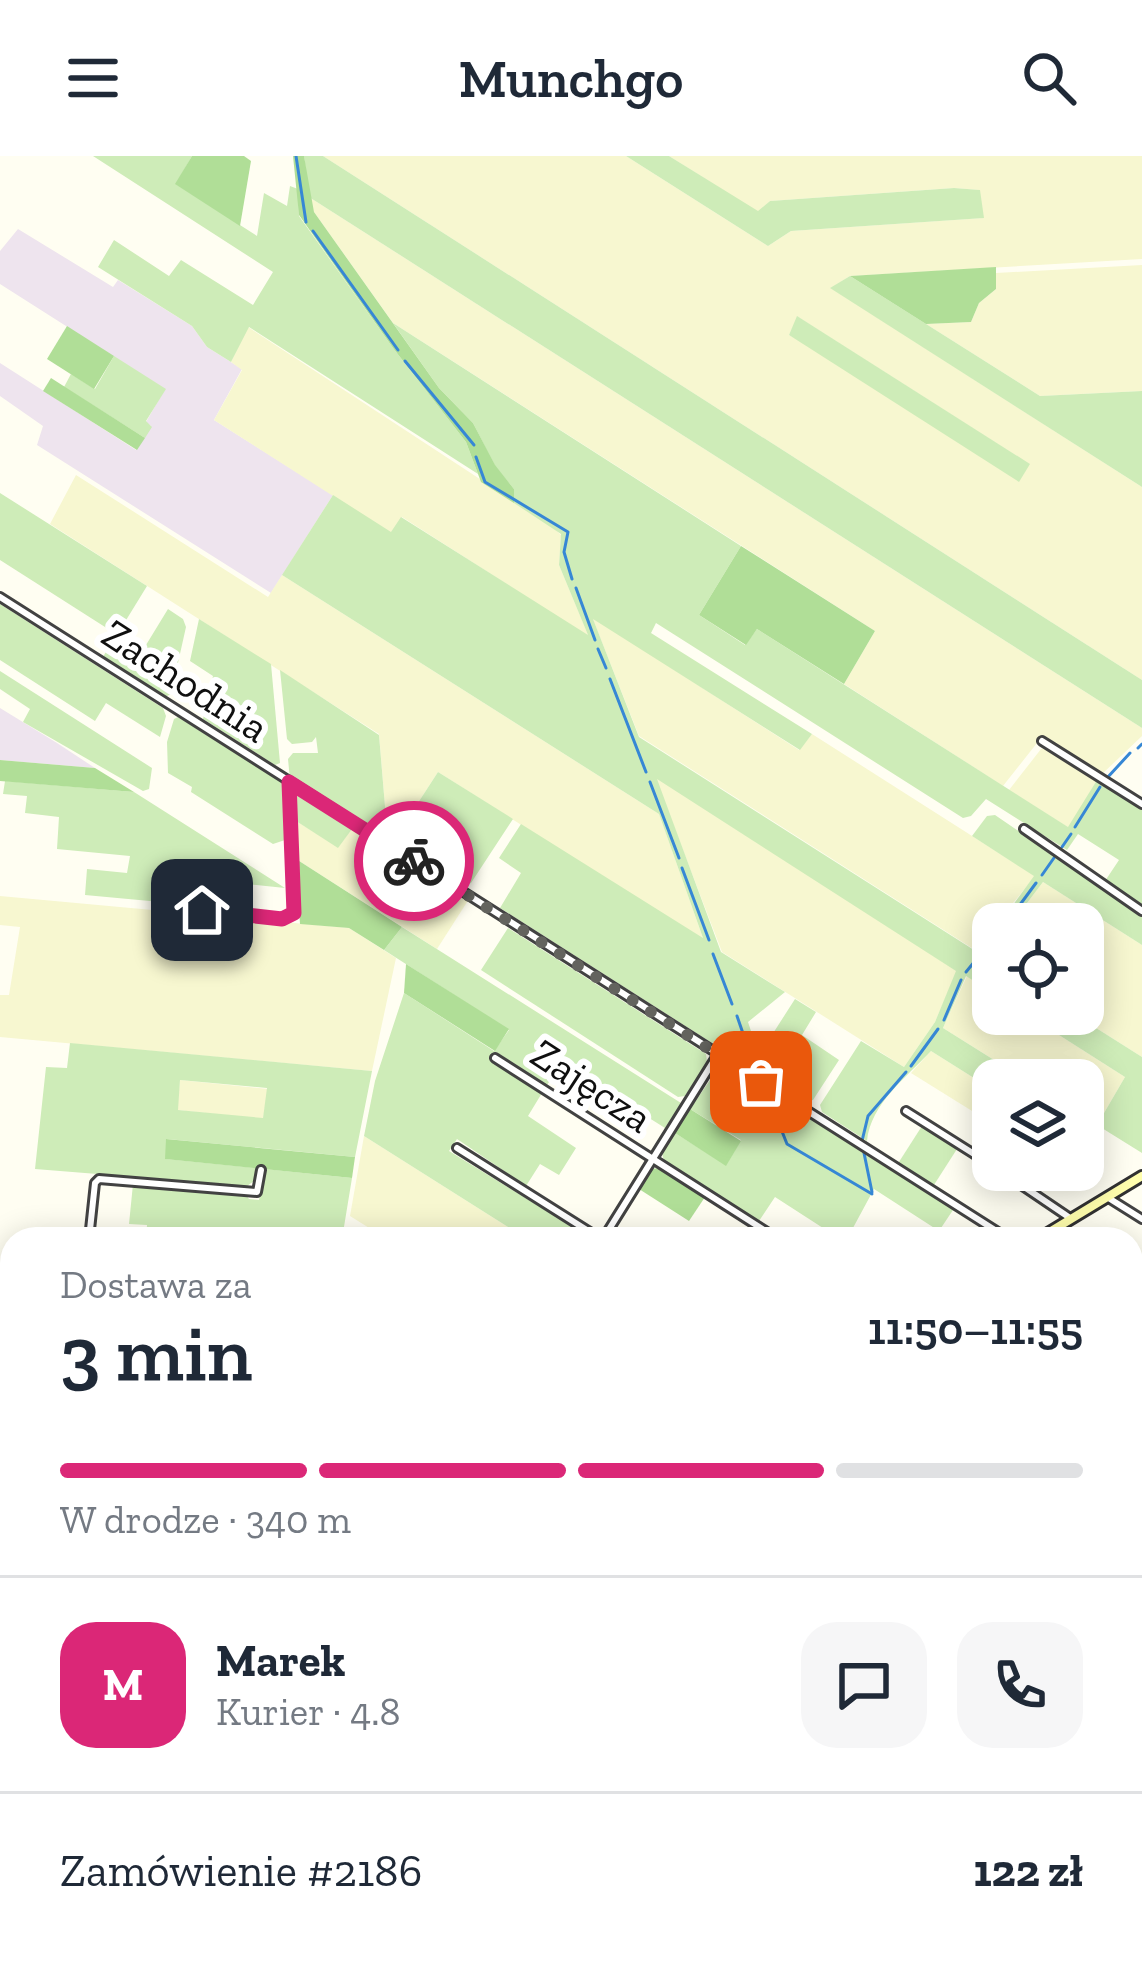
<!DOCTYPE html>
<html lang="pl">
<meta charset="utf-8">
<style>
body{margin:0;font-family:"Zilla Slab",serif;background:#f6f6f7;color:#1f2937;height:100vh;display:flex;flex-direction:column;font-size:45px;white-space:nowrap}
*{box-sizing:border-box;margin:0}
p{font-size:39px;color:#747a83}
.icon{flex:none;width:66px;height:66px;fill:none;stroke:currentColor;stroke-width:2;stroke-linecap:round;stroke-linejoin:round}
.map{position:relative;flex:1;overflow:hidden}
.sheet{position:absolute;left:0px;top:1071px;width:1143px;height:747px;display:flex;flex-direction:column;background:#fff;border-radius:36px 36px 0 0;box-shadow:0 6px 30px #0003}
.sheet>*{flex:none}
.controls{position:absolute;left:972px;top:747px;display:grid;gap:24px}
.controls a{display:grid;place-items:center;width:132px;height:132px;border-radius:24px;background:#fff;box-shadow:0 6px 30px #0003;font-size:60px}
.pin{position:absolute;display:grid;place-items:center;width:102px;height:102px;color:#fff;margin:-51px;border-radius:24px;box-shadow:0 6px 18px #0006}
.courier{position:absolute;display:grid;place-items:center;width:120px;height:120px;margin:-60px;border:9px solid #db2777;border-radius:50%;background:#fff;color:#222;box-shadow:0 3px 15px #0007}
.overview em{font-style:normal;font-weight:600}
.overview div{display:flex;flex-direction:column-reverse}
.overview{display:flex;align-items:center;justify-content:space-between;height:204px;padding:0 60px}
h1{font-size:78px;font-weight:600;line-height:90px}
.bar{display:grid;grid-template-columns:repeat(4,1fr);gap:18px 12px;align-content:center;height:144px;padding:0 60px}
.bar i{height:15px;border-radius:9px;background:#e0e1e3}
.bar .current{background:#db2777}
.bar p{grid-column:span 4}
.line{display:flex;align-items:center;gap:30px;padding:0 60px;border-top:3px solid #e0e1e3}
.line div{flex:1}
.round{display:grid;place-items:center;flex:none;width:126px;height:126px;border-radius:36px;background:#f6f6f7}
header{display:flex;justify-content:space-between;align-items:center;height:156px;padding:0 60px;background:#fff;font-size:54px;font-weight:600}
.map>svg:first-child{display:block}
.industrial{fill:#eee4ee}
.farmland{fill:#f7f7d0;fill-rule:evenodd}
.green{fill:#ceecb8;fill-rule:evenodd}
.forest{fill:#b0de97}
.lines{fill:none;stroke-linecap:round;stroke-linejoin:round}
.stream{stroke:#3687d5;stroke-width:3}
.street-casing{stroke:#424242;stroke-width:12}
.secondary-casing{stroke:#313131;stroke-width:14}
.street{stroke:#fff;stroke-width:6}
.secondary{stroke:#fffead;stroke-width:8}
.done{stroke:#63635e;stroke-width:12;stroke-dasharray:0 21.6}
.route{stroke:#db2777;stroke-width:15}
.labels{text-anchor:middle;stroke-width:12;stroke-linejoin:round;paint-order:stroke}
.street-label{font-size:42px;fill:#0f0f0f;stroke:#fff}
</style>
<header><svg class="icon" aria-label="menu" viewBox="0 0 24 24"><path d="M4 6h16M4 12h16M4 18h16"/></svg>Munchgo<svg class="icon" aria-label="search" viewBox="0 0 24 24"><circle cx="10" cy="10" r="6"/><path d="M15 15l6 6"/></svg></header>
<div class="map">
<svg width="1142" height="1817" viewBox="0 0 1142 1817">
<rect width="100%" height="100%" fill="#fffef2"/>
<g class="industrial">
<polygon points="18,73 113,131 118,124 192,170 207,191 242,213 214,264 333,339 271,437 37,289 43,270 0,240 0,207 136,294 151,270 146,266 165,233 0,128 0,95"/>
<polygon points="0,552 57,587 95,612 0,604"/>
</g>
<g class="farmland">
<path d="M323 0H626L768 90 791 75 983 62 979 34 954 32 770 45 758 56 669 0H1142V103L850 120 831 132 1142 331V524ZM798 161 1029 308 1030 309 789 179Z"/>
<polygon points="309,41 1142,572 1142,580 1100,620 1041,582 1003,630 844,528 875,475 393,167 314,56"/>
<polygon points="1142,109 1142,235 1040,240 926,168 971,166 979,147 996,133 996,117"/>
<polygon points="248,171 553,371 561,379 559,409 589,481 402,361 391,377 214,264 242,214 231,206"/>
<polygon points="76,319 268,441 282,419 659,658 704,785 438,616 414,653 434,715 388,686 379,578 50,368"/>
<polygon points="592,461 799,594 812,578 1035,720 975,794 639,580"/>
<polygon points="1048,592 1097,624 1069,672 1009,634 1041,593"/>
<polygon points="655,621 957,815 935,866 904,911 722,796"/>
<polygon points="293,663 338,691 355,669 469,743 437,793 296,703"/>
<polygon points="1043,726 1142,789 1142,901 1074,858 1083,858 1083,768 1011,768"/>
<polygon points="0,740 349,772 396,802 372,915 0,881 0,839 9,839 20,771 0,769"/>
<polygon points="967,820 993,837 993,858 1026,858 1125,921 1097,969 1083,960 1083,924 1026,924 943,872"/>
<polygon points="931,895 993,934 993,968 911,917"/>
<polygon points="180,924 268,933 263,963 177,954"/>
<polygon points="364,980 527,1083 370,1083 374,1075 350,1060"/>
<polygon points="0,1392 12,1393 12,1681 0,1659"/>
<polygon points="1131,1466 1142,1473 1142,1758 1131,1757"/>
<polygon points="56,1806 913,1806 917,1817 61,1817"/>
<polygon points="925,1806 1066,1806 1072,1817 929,1817"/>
</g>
<g class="green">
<polygon points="93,0 192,0 176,28 257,80 264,37 287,50 290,30 298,33 299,60 393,192 466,286 478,318 249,171 231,206 207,191 192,170 98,111 114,84 169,120 181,104 253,149 273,116"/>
<polygon points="304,0 323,0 1142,524 1142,572 309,41"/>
<polygon points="626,0 669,0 758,55 770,45 954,32 980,34 984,62 791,75 768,90"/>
<polygon points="850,120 1040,240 1142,235 1142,331 830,132"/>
<polygon points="797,160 1030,308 1019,326 789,179"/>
<path d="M393 167 741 390 699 459 745 489 757 473 1068 671 1097 624 1142 653V748L1105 725 1119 704 1078 678 1067 694 986 643 971 660 963 662 656 467 651 477 812 578 800 594 593 463 639 581 974 794 993 774V790L984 801 993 807V837L966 820 943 872 1026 924H993V934L931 895C906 922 871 947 867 985L822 956 820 949 861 885 904 911 935 866 956 815 657 623 721 796 785 836 748 866 756 890 738 903 720 885 712 887 500 752 521 717 499 702 521 668 703 782 659 658 282 419 333 339 391 376 401 361 588 479 559 409 561 378 514 347V333L495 310 473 267 439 232Z"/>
<polygon points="114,200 166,233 146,265 152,271 145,282 64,231 71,218 95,233"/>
<polygon points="0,337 147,430 120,474 146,489 168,453 183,463 186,471 171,538 165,541 103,501 116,478 0,404"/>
<polygon points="0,448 163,552 166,560 160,581 106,547 95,565 0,504"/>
<polygon points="199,463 271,508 280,607 275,609 203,563 213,520 190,505"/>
<polygon points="280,514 379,579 388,686 290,624 288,603 293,597 318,597 316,581 312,586 292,588 287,583"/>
<polygon points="0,515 152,612 149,633 143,635 23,566 30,553 0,533"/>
<polygon points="178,561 283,627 288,683 273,688 191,636 192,631 168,617 167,586 174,563"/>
<polygon points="438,616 513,663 471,727 464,729 442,715 434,715 414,653"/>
<polygon points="5,625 134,636 285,732 196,723 193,749 85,739 87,713 127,717 130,700 57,693 59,661 25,657 27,640 3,638"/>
<polygon points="296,633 355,669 338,692 293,663 292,634"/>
<polygon points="995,659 1142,759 1142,789 1043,726 1011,768 999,768 1034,720 972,680 987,660"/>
<polygon points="402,771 681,947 665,972 562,907 547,929 496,896 490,902 542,937 528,960 576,992 559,1019 540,1008 526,1030 457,983 449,995 592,1083 527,1083 364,980 375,925 404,837 494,895 509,874 384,794"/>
<polygon points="508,772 706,898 707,906 685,940 678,941 481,814"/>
<polygon points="795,843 816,856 802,879 839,904 813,944 805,946 743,906 761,896"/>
<polygon points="1026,858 1074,858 1142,901 1142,997 1097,969 1125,921"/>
<path d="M70 887 372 915 355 1001 167 983 166 1003 256 1012 254 1025 247 1030 35 1013 46 911 67 912ZM180 924 267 932 263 962 178 954Z"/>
<polygon points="724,904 955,1051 939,1075 874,1033 847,1083 816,1083 823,1072 775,1041 759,1065 664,1005 662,997 675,977 726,1009 741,984 690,953"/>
<polygon points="922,970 957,993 932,1032 897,1009"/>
<polygon points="265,1013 352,1022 342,1083 146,1083 147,1069 129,1068 133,1028 246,1039 249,1043 259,1044"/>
</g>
<g class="forest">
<polygon points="192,0 244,0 251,5 240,70 175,28"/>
<polygon points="293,0 304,0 314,56 439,232 473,267 495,309 514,333 514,347 481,326 466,286 393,192 299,59"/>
<polygon points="996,111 996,133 979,147 971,166 926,168 850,120"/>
<polygon points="67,170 114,200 94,233 47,203"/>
<polygon points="51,222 145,282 137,294 43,235"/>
<polygon points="741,390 875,475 844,528 757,473 746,489 699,459"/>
<polygon points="0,604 95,612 134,636 0,625"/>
<polygon points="296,703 402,771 384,794 349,772 300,768"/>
<polygon points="406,808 509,873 495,895 404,837"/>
<polygon points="690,953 741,985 726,1010 675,977"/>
<polygon points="166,983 355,1001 352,1022 165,1003"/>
<polygon points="659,1012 705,1041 689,1065 639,1033 651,1013"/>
</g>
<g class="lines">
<g class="stream">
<polyline points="296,0 306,66"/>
<polyline points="313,75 398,194"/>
<polyline points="405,205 474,289"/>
<polyline points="476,301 485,326 568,376 564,396 572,423"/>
<polyline points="576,432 595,484"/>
<polyline points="598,493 606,512"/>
<polyline points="610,523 646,616"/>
<polyline points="1138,592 1142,588"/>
<polyline points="1107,622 1130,597"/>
<polyline points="650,626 679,702"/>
<polyline points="1075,671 1100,631"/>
<polyline points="1062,691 1071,678"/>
<polyline points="682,712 709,784"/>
<polyline points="1042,719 1056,699"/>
<polyline points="1008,765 1036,727"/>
<polyline points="713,798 732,848"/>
<polyline points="966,816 993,783"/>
<polyline points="737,860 748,892"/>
<polyline points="944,864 961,824"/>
<polyline points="752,903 760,921"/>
<polyline points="911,910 938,873"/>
<polyline points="766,935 787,988 872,1038"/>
<polyline points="862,985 868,960 906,916"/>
<polyline points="864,997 872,1036"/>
<polyline points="923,1817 924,1806"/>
</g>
<defs>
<g id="street">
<polyline points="0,441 1009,1083"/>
<polyline points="1042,585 1142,648"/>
<polyline points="1024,673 1142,755"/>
<polyline points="202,755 282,763 294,757 289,626"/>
<polyline points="495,902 778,1083"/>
<polyline points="906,955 993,1010"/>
<polyline points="457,992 601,1083"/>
<polyline points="999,1014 1070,1062"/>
<polyline points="1107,1041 1142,1063"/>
<polyline points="89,1083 95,1027 99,1023 257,1036 261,1014"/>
<polyline points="603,1083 718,898"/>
<polyline points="1131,1160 1142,1168"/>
<polyline points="0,1168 12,1169"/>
<polyline points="1131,1305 1137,1309"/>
</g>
<g id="secondary">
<polyline points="1038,1083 1142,1020"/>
<polyline points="0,1713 12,1706"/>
</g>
</defs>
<use href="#street" class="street-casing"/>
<use href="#secondary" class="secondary-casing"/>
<use href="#street" class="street"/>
<use href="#secondary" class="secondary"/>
</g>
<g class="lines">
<polyline class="done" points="414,705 761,926"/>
<polyline class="route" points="202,754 282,763 294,757 289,626 414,705"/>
</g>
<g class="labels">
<g class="street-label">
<text transform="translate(186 524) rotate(33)" y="15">Zachodnia</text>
<text transform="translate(592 929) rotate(33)" y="15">Zajęcza</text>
</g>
</g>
</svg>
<div class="controls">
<a><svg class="icon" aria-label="locate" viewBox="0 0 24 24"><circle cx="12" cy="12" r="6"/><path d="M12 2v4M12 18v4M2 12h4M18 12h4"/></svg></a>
<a><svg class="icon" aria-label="layers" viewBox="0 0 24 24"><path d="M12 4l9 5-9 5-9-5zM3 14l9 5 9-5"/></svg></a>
</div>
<div class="pin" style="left:761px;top:926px;background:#ea580c"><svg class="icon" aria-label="bag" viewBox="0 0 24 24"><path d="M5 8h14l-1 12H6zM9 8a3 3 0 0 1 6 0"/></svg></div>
<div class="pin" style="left:202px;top:754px;background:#1f2937"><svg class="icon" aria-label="home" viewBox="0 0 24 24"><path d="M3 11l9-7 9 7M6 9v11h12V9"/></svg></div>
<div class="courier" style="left:414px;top:705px"><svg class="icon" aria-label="bike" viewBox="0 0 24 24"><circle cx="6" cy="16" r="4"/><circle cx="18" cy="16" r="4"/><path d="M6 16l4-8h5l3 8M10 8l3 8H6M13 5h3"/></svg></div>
<section class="sheet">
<div class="overview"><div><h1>3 min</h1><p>Dostawa za</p></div><em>11:50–11:55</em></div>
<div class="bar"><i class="current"></i><i class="current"></i><i class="current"></i><i></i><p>W drodze · 340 m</p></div>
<div class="line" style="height:216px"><b class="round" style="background:#db2777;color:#fff">M</b><div><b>Marek</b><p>Kurier · 4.8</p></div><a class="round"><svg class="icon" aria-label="chat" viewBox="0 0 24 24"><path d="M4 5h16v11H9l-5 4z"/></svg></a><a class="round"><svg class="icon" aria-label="phone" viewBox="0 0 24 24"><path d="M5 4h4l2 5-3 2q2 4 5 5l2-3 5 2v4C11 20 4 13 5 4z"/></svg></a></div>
<div class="line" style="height:156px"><div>Zamówienie #2186</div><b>122 zł</b></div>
</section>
</div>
